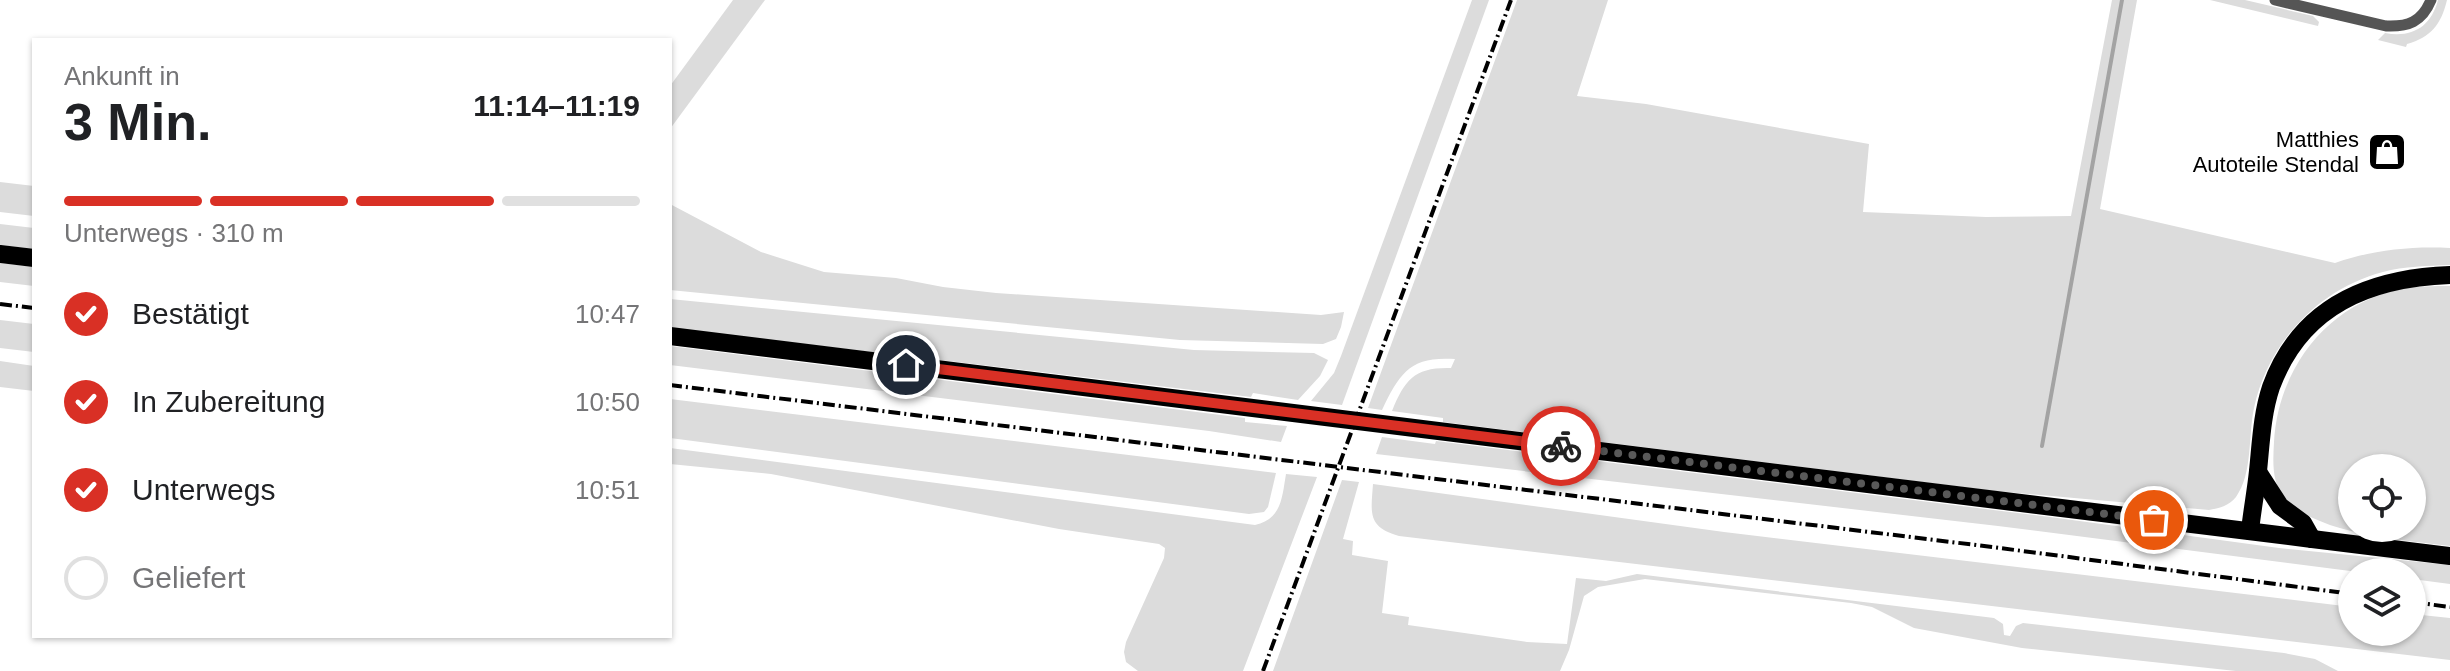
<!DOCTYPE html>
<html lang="de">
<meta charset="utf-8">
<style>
body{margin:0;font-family:Arial,sans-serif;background:#f6f6f6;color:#202124;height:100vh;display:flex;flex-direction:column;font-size:30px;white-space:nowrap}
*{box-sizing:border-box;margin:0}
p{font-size:26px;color:#757577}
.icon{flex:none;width:44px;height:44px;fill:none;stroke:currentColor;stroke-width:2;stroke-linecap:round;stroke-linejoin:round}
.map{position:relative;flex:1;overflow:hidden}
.drawer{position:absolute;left:32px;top:38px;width:640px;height:600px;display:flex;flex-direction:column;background:#fff;border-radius:0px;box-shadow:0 2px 6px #0004}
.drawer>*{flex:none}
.tools{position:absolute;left:2338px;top:454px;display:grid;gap:16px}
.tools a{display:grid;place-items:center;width:88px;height:88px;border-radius:50%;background:#fff;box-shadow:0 2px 6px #0004;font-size:40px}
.pin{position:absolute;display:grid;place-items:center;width:68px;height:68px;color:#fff;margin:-34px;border:4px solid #fff;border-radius:50%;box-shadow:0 2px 8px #0007}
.courier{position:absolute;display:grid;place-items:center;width:80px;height:80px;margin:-40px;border:6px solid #d93025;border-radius:50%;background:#fff;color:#222;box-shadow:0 2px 10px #0007}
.head em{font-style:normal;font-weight:700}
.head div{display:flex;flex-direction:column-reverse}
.head{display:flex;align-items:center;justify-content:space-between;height:136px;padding:0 32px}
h1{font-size:52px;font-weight:700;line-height:60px}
.bar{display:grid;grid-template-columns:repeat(4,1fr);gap:12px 8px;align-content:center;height:96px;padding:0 32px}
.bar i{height:10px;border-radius:6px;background:#e0e0e0}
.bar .current{background:#d93025}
.bar p{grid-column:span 4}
ol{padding:0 32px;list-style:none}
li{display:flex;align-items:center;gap:24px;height:88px}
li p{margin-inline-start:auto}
li .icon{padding:8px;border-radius:50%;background:#d93025;color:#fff;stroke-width:4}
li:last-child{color:#757577}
li i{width:44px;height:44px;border:4px solid #e0e0e0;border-radius:50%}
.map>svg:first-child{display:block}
.green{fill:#dcdcdc;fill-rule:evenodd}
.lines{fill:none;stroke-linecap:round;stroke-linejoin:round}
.stream{stroke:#a3a3a3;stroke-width:4}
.minor{stroke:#555;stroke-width:11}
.primary{stroke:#000;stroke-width:18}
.trunk{stroke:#000;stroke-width:18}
.rail{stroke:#000;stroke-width:4;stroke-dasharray:12 4 2 4;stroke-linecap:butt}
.done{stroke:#595959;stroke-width:8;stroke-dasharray:0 14.4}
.route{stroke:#d93025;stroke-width:10}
.labels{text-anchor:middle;stroke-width:7;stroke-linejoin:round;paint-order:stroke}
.poi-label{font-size:22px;fill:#000;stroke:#fff;text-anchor:end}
</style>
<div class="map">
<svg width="2450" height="671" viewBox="0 0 2450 671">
<rect width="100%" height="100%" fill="#fff"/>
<g class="green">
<polygon points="733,0 765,0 670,129 670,86"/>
<polygon points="1472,0 1489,0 1342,405 1311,401 1334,373 1341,356"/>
<path d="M1517 0H1608L1577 96 1646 104 1869 144 1863 212 1986 217 2071 216 2112 0H2137L2100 209 2335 263C2372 250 2411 246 2450 248V265C2428 266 2404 266 2383 272 2318 289 2268 343 2254 408 2248 436 2253 473 2236 497 2229 506 2219 508 2209 510L1995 491 1443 422V418L1392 411C1405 379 1415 367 1451 368L1455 359C1411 356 1400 372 1382 410L1368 408Z"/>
<polygon points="2210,0 2245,0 2313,16 2319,22 2318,26"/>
<path d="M2438 0H2447C2441 25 2431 37 2407 44L2406 47 2378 40 2385 33C2412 38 2431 27 2438 0Z"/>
<polygon points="0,182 34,186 34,216 0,212"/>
<polygon points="670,204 761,252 824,272 896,278 943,287 996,293 1321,315 1344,312 1341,327 1336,339 1323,344 1180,340 670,290"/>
<polygon points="0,224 34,228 34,249 0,245"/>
<polygon points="0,263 34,267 34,286 0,282"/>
<path d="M2450 286V546C2404 540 2320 535 2287 500 2271 485 2273 462 2274 442 2278 369 2327 304 2401 289 2417 286 2434 286 2450 286ZM2352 468H2412V528H2352Z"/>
<polygon points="670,299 1194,350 1314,353 1328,360 1320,376 1298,400 1253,393 1251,397 670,328"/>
<polygon points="0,320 34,324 34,352 0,348"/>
<polygon points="670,346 1245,418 1245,422 1287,426 1281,442 1209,431 670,365"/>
<polygon points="0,361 34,366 34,391 0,387"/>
<polygon points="670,399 1276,473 1268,507 1264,512 1249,514 670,438"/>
<polygon points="1382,437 1435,444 1436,441 2050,517 2279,548 2450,565 2450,584 2412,579 2412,572 2358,572 1998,526 1376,454"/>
<path d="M670 448 1255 525C1282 519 1282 497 1286 474L1317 477 1243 671H1138L1126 662 1124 652 1126 642 1164 558 1165 548 1159 544 1059 529 771 474 670 464Z"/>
<polygon points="1342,480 1359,482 1343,539 1353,541 1352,555 1388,561 1382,613 1409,617 1408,625 1527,642 1567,644 1576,578 1606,581 1637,574 1994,618 2003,624 2004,635 2010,636 2016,626 2023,623 2284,653 2315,659 2338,671 2236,671 2022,648 1914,628 1872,607 1851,603 1645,579 1598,587 1584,596 1569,650 1560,671 1273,671"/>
<path d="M1373 484 1724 532 2352 607V632H2412V614L2450 618V660L1399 536C1367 527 1371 513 1373 484Z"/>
</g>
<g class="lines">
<polyline class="stream" points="2042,446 2122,0"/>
<path class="minor" d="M2275 0 2386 26C2408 27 2422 22 2431 0"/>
<g class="primary">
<polyline points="0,254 34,258"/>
<polyline points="670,336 2312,539"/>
<polyline points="2258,472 2280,506 2303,523 2312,539"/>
<path d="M2250 531C2252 511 2256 491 2258 471 2261 442 2262 414 2271 387 2301 305 2370 278 2450 275"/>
</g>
<polyline class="trunk" points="2312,539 2450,556"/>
<g class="rail">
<polyline points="0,304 34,308"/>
<polyline points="670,385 1992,547 2352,594"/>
<polyline points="2412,602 2450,607"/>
<polyline points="1263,671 1511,0"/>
</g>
</g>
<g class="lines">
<polyline class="done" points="1561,446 2154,520"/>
<polyline class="route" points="906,365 1561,446"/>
</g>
<defs>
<symbol id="shop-square" viewBox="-11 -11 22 22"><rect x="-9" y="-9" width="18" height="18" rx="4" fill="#000" stroke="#fff"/><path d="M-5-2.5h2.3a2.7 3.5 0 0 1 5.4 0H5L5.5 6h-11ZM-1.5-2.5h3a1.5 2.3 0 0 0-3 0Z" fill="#fff"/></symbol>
</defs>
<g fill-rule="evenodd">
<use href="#shop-square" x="2365" y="130" width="44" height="44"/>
</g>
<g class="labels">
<g class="poi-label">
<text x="2359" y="147">Matthies<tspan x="2359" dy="25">Autoteile Stendal</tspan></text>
</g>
</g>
</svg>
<div class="tools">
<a><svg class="icon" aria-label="locate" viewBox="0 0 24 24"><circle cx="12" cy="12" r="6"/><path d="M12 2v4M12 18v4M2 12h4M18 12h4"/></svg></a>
<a><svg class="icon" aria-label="layers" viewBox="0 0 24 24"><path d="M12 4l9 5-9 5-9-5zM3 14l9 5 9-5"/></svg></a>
</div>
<div class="pin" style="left:2154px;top:520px;background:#ea580c"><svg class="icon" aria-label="bag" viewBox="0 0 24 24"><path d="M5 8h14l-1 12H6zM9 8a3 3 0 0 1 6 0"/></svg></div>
<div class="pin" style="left:906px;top:365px;background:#1f2937"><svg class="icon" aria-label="home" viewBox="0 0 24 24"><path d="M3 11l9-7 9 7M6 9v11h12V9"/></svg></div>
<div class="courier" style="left:1561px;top:446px"><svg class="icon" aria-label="bike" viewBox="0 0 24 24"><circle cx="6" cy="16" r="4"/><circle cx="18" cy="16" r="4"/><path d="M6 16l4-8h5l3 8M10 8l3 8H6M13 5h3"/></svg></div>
<section class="drawer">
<div class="head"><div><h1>3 Min.</h1><p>Ankunft in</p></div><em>11:14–11:19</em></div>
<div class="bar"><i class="current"></i><i class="current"></i><i class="current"></i><i></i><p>Unterwegs · 310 m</p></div>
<ol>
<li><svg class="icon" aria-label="check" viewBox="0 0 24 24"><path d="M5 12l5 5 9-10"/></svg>Bestätigt<p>10:47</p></li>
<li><svg class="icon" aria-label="check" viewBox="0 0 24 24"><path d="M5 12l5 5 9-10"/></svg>In Zubereitung<p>10:50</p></li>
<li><svg class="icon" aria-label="check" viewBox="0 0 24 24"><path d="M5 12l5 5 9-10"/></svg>Unterwegs<p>10:51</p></li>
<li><i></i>Geliefert</li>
</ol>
</section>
</div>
